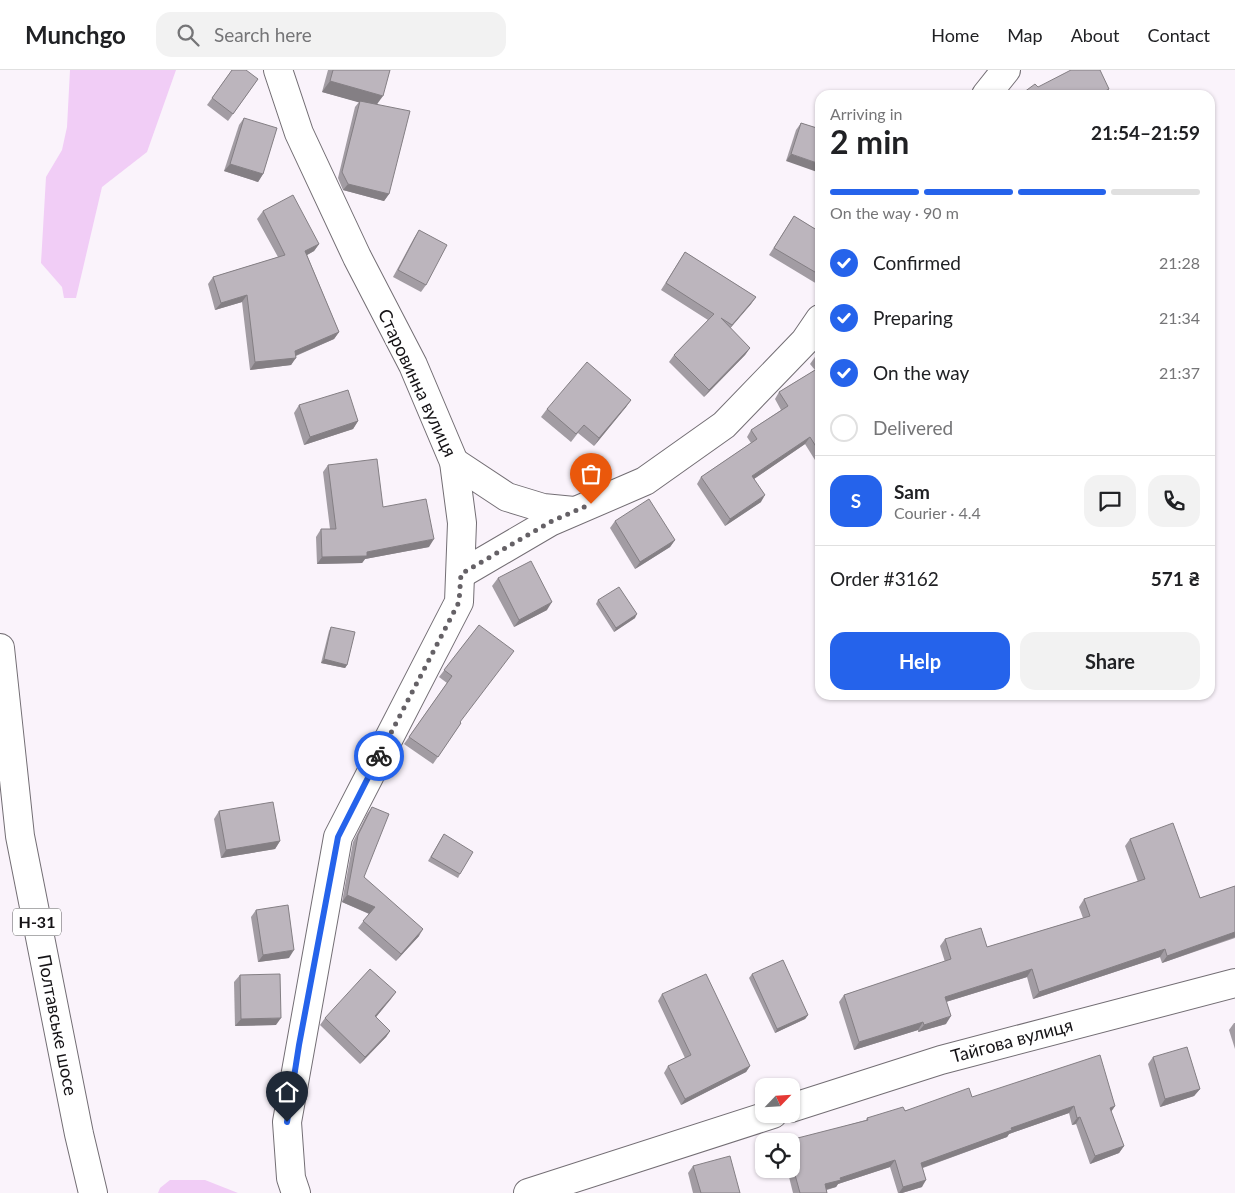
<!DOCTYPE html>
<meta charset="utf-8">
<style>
body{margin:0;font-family:Lato,sans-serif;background:#f2f2f2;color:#202124;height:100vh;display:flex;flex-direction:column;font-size:19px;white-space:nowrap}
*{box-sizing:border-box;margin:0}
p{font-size:16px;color:#757577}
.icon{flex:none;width:28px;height:28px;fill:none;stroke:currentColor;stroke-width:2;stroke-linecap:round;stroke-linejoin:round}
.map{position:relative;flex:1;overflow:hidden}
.side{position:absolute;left:815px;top:20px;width:400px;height:610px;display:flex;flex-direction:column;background:#fff;border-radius:15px;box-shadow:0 1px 4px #0004}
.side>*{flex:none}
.needle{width:32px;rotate:65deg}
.controls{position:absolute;left:755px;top:1008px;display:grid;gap:10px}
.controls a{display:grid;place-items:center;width:45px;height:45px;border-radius:10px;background:#fff;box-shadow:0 1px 4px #0004;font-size:25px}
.pin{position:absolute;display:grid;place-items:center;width:42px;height:42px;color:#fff;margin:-51px -21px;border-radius:50% 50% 50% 0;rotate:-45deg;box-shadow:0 0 5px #0007}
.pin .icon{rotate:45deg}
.courier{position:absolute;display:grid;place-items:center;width:50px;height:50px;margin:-25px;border:4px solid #2563eb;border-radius:50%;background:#fff;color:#222;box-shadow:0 1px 6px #0007}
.head em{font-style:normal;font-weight:700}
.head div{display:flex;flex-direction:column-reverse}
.head{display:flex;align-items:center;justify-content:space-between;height:85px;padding:0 15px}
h1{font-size:32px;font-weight:700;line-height:38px}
.bar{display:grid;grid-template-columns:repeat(4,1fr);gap:8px 5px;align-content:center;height:60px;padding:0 15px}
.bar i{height:6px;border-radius:4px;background:#e0e0e0}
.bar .active{background:#2563eb}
.bar p{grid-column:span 4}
.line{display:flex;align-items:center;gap:12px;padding:0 15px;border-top:1px solid #e0e0e0}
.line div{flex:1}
.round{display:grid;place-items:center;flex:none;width:52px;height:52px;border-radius:15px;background:#f2f2f2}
ol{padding:0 15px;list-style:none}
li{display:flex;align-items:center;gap:15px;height:55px}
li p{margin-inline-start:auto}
li .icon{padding:5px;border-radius:50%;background:#2563eb;color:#fff;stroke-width:4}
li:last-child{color:#757577}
li i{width:28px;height:28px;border:2px solid #e0e0e0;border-radius:50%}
.button{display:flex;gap:10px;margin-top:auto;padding:10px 15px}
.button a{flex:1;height:58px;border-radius:15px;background:#2563eb;color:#fff;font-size:20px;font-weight:700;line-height:58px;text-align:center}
.button a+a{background:#f2f2f2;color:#202124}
header{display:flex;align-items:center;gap:30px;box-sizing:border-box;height:70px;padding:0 25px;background:#fff;border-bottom:1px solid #e0e0e0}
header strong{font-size:24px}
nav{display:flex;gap:28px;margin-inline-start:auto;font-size:18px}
.search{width:350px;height:45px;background:#f2f2f2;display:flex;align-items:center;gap:12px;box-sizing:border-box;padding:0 18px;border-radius:15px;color:#757577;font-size:19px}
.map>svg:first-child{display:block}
.green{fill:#f1cdf6}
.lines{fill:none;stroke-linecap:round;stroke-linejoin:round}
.minor-casing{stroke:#736e74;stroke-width:30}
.primary-casing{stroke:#736e74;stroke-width:30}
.minor{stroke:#fff;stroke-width:28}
.primary{stroke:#fff;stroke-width:28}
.wall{fill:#a29ca3}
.shaded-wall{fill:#847f84}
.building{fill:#bcb5bd;stroke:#847f84}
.done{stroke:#656166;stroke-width:5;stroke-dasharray:0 9}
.route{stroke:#2563eb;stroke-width:6}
.labels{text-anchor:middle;stroke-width:4.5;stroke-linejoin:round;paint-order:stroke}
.shield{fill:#fff;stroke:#5b5a5c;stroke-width:1}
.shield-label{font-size:16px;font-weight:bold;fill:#151316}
.street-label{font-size:18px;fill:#151316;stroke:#fff}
</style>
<header>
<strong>Munchgo</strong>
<div class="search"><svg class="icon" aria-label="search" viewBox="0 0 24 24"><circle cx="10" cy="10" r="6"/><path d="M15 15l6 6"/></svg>Search here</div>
<nav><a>Home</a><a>Map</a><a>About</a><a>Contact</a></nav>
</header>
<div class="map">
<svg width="1235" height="1123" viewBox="0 0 1235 1123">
<rect width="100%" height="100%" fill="#faf3fb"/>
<g class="green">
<polygon points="70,0 176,0 147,82 102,117 76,228 64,228 62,217 41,193 46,107 62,80 67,57"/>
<polygon points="170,1110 205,1110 238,1123 158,1123 160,1118"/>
</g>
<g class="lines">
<defs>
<g id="minor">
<polyline points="278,0 299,63 357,187 413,295 454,392 462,453 459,532 338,767 287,1052 291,1108 296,1123"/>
<polyline points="986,25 1006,0"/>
<polyline points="454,392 507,427 543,438 574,441"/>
<polyline points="461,504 550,452 645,411 724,355 805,271 820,249"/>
<polyline points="791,1038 941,990 1235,913"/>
<polyline points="528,1123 773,1044"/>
</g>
<polyline id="primary" points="0,578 20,766 79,1064 93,1123"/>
</defs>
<use href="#minor" class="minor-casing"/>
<use href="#primary" class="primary-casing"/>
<use href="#minor" class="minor"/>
<use href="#primary" class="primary"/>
</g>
<g class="wall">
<polygon points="232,0 258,9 228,51 207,35"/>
<polygon points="328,0 390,0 377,34 389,124 384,131 343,120 338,108 355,37 359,32 322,22"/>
<polygon points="244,48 263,104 258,112 224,101 239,55"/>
<polygon points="801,53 820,59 786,91 796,60"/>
<polygon points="263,141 319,174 314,181 307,185 339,262 334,269 296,286 291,295 250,300 242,232 215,240 208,214 213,207 278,187 257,149"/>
<polygon points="794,146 820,162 820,210 817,214 769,185"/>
<polygon points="419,160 426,215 421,222 393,207 414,168"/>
<polygon points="685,182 756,227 751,234 730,258 750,278 745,285 704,327 669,292 674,285 708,250 661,220"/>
<polygon points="820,283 820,398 805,374 754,409 761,432 725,456 697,414 701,407 751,373 747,367 751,360 781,340 775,329 779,322 815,300 810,294 815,287"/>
<polygon points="631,330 626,337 594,376 578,363 571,372 541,347 547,339"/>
<polygon points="299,335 358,351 353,359 304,375 294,343"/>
<polygon points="328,395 383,437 429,477 365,489 362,493 317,494 316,467 321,459 330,459 323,402"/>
<polygon points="615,451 675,470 670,477 635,499 610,458"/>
<polygon points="498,508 547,540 514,557 492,516"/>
<polygon points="598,530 635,548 614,562 596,534"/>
<polygon points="479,555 460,652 461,653 433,694 404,674 447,613 439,607"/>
<polygon points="331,557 347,595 345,598 321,593 329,561"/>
<polygon points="372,737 364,807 419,866 396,891 358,858 369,844 342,832 353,772 367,744"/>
<polygon points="219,741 280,771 275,779 221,788 214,749"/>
<polygon points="444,764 460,804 458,808 428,791"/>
<polygon points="1130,769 1200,828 1235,816 1235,868 1162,893 1160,887 1033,929 1027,907 946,932 946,954 918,962 918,960 854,980 839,932 844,925 945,892 940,876 945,869 987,877 1083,848 1079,837 1084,829 1138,812 1125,776"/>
<polygon points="256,840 289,888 258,892 251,847"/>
<polygon points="752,904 808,945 805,949 775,963 749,908"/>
<polygon points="240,905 276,955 235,956 234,912"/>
<polygon points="396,922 376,947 390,961 386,967 360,994 320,955 325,948"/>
<polygon points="662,924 750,996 746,1002 681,1035 664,1003 668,996 685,988 658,931"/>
<polygon points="1234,953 1235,953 1235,979 1229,960"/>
<polygon points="1153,987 1200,1019 1194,1026 1160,1037 1148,994"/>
<polygon points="972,1027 1115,1036 1111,1042 1124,1076 1119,1083 1090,1094 1076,1054 1072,1055 1069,1043 1009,1064 1007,1067 923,1098 922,1117 902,1123 898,1123 890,1097 838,1114 836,1117 827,1120 827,1123 793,1123 787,1099 791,1099 791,1071 866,1050 867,1048"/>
<polygon points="693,1096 740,1123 693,1123 688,1103"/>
</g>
<g class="shaded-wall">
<polygon points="330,11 383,26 375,37 322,22"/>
<polygon points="1109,19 1105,25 1098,25"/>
<polygon points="791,84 820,94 820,103 786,91"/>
<polygon points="230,94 263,104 258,112 224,101"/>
<polygon points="348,114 389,124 384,131 343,120"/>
<polygon points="319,174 314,181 300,189 305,181"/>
<polygon points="247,225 242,232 215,240 221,233"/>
<polygon points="756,227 751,234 727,262 732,255"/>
<polygon points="339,262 334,269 290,288 295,281"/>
<polygon points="750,278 745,285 704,327 709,320"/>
<polygon points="296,288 291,295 250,300 255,292"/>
<polygon points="631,330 626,337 594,376 599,368"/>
<polygon points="358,351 353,359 304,375 310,367"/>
<polygon points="810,367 805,374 748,413 752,406"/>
<polygon points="765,425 761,432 725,456 730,449"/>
<polygon points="434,469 429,477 365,489 362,493 317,494 322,487 367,482"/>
<polygon points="675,470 670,477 635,499 640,492"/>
<polygon points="552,532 547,540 514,557 519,550"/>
<polygon points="637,544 635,548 614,562 616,558"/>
<polygon points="324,589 347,595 345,598 321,593"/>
<polygon points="280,771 275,779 221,788 226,780"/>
<polygon points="347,825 375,837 370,844 342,832"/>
<polygon points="423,859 419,866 396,891 401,884"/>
<polygon points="1235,862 1235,867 1162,893 1167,886"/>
<polygon points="1165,879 1160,887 1033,929 1039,922"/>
<polygon points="294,880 289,888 258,892 263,885"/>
<polygon points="1032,899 1027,907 939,934 945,927"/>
<polygon points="396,922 391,929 371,953 375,946"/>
<polygon points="808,945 805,949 775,963 777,959"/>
<polygon points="951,946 946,954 918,962 924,955"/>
<polygon points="281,948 276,955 235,956 241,949"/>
<polygon points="923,952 918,960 854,980 859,972"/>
<polygon points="390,961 386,967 360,994 365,987"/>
<polygon points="750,996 746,1002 681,1035 685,1029"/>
<polygon points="1200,1019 1194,1026 1160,1037 1165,1029"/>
<polygon points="1074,1036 1069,1043 1009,1064 1007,1067 916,1100 921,1093 1011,1058"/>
<polygon points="1115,1036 1110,1043 1110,1038"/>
<polygon points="1080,1047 1076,1054 1072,1055 1077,1048"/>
<polygon points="1124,1076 1119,1083 1090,1094 1095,1086"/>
<polygon points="895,1090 890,1097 838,1114 836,1117 820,1121 825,1114 840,1108"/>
<polygon points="926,1110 922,1117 902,1123 899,1123 903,1117"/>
</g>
<g class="building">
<polygon points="232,0 246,0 258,9 233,44 212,28"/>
<polygon points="333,0 390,0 383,26 330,11"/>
<polygon points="1071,0 1100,0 1109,19 1098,25 1020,25 1035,14 1038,17"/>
<polygon points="360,31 410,41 389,124 348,114 342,102"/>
<polygon points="244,48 277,58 263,104 230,94"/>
<polygon points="801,53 820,59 820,94 791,84"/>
<polygon points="293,125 319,174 305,181 339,262 295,281 296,288 255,292 247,225 221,233 213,207 285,185 263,141"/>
<polygon points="794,146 820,162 820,205 774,178"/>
<polygon points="419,160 447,175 426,215 398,200"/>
<polygon points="685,182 756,227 732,255 721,248 750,278 709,320 674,285 714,244 666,213"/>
<polygon points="820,283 820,293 815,287"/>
<polygon points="587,292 631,330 599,368 584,355 576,364 547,339"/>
<polygon points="820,297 820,383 810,367 752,406 765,425 730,449 701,407 757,369 751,360 788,336 779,322"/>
<polygon points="348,320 358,351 310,367 299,335"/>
<polygon points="377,389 383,437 426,429 434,469 367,482 367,486 322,487 321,459 336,459 328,395"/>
<polygon points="649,429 675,470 640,492 615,451"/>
<polygon points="531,491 552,532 519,550 498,508"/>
<polygon points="619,517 637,544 616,558 598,530"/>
<polygon points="479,555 514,581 460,652 461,653 438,687 409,667 452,606 444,600"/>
<polygon points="331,557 355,562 347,595 324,589"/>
<polygon points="273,732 280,771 226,780 219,741"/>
<polygon points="372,737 389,744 364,807 423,859 401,884 363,851 375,837 347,825 358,765"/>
<polygon points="1173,753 1200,828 1235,816 1235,862 1167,886 1165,879 1039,922 1032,899 945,927 951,946 924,955 923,952 859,972 844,925 951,889 945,869 981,858 987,877 1090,846 1084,829 1145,809 1130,769"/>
<polygon points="444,764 473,782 460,804 431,787"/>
<polygon points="288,835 294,880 263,885 256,840"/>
<polygon points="783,890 808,945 777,959 752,904"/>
<polygon points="370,899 396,922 375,946 390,961 365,987 325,948"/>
<polygon points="280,904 281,948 241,949 240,905"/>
<polygon points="706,904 750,996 685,1029 668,996 691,985 662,924"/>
<polygon points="1187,977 1200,1019 1165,1029 1153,987"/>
<polygon points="1100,985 1115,1036 1110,1038 1124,1076 1095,1086 1080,1047 1077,1048 1074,1036 1011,1058 1012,1060 921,1093 926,1110 903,1117 895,1090 840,1108 841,1110 825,1114 827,1123 800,1123 791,1090 791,1071 786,1071 868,1050 867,1048 903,1037 905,1041 969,1018 972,1027"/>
<polygon points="730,1086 740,1123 701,1123 693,1096"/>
</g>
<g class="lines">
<polyline class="done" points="379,686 459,532 461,504 550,452 591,434"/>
<polyline class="route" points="287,1052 299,975 338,767 379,686"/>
</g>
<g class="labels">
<rect class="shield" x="13" y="838.5" width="48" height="27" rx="4"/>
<g class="shield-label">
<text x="37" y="858">Н-31</text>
</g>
<g class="street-label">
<text transform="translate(417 313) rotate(65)" y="6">Старовинна вулиця</text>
<text transform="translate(57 955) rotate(79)" y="6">Полтавське шосе</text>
<text transform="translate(1012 971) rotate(-15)" y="6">Тайгова вулиця</text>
</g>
</g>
</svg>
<div class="controls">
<a><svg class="needle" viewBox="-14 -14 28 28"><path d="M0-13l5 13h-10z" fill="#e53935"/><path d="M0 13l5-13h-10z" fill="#757577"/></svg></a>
<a><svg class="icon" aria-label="locate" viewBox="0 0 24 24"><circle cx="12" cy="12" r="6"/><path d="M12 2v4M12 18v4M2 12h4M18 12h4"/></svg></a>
</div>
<div class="pin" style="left:591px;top:434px;background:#ea580c"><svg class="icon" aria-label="bag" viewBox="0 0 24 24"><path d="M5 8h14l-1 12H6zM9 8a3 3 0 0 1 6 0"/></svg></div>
<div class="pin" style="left:287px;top:1052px;background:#1f2937"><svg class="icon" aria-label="home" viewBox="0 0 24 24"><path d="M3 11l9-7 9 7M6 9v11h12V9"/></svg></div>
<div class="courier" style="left:379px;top:686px"><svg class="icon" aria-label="bike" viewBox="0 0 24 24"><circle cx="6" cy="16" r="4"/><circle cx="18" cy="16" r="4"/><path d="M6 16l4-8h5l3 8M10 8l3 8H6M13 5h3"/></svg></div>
<section class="side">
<div class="head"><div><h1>2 min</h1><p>Arriving in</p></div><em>21:54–21:59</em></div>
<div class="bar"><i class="active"></i><i class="active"></i><i class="active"></i><i></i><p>On the way · 90 m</p></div>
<ol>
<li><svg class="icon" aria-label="check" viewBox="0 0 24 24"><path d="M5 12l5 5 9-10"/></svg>Confirmed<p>21:28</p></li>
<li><svg class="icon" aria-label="check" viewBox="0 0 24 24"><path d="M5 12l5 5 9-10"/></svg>Preparing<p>21:34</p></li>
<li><svg class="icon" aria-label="check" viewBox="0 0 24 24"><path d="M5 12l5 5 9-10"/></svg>On the way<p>21:37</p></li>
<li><i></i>Delivered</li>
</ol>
<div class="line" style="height:90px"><b class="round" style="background:#2563eb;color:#fff">S</b><div><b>Sam</b><p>Courier · 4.4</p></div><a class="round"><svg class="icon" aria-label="chat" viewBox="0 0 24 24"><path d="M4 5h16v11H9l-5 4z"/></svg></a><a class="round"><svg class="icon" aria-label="phone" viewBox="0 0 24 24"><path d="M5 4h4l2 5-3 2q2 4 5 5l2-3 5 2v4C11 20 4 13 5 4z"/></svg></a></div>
<div class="line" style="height:65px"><div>Order #3162</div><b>571 ₴</b></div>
<div class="button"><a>Help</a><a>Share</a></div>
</section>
</div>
